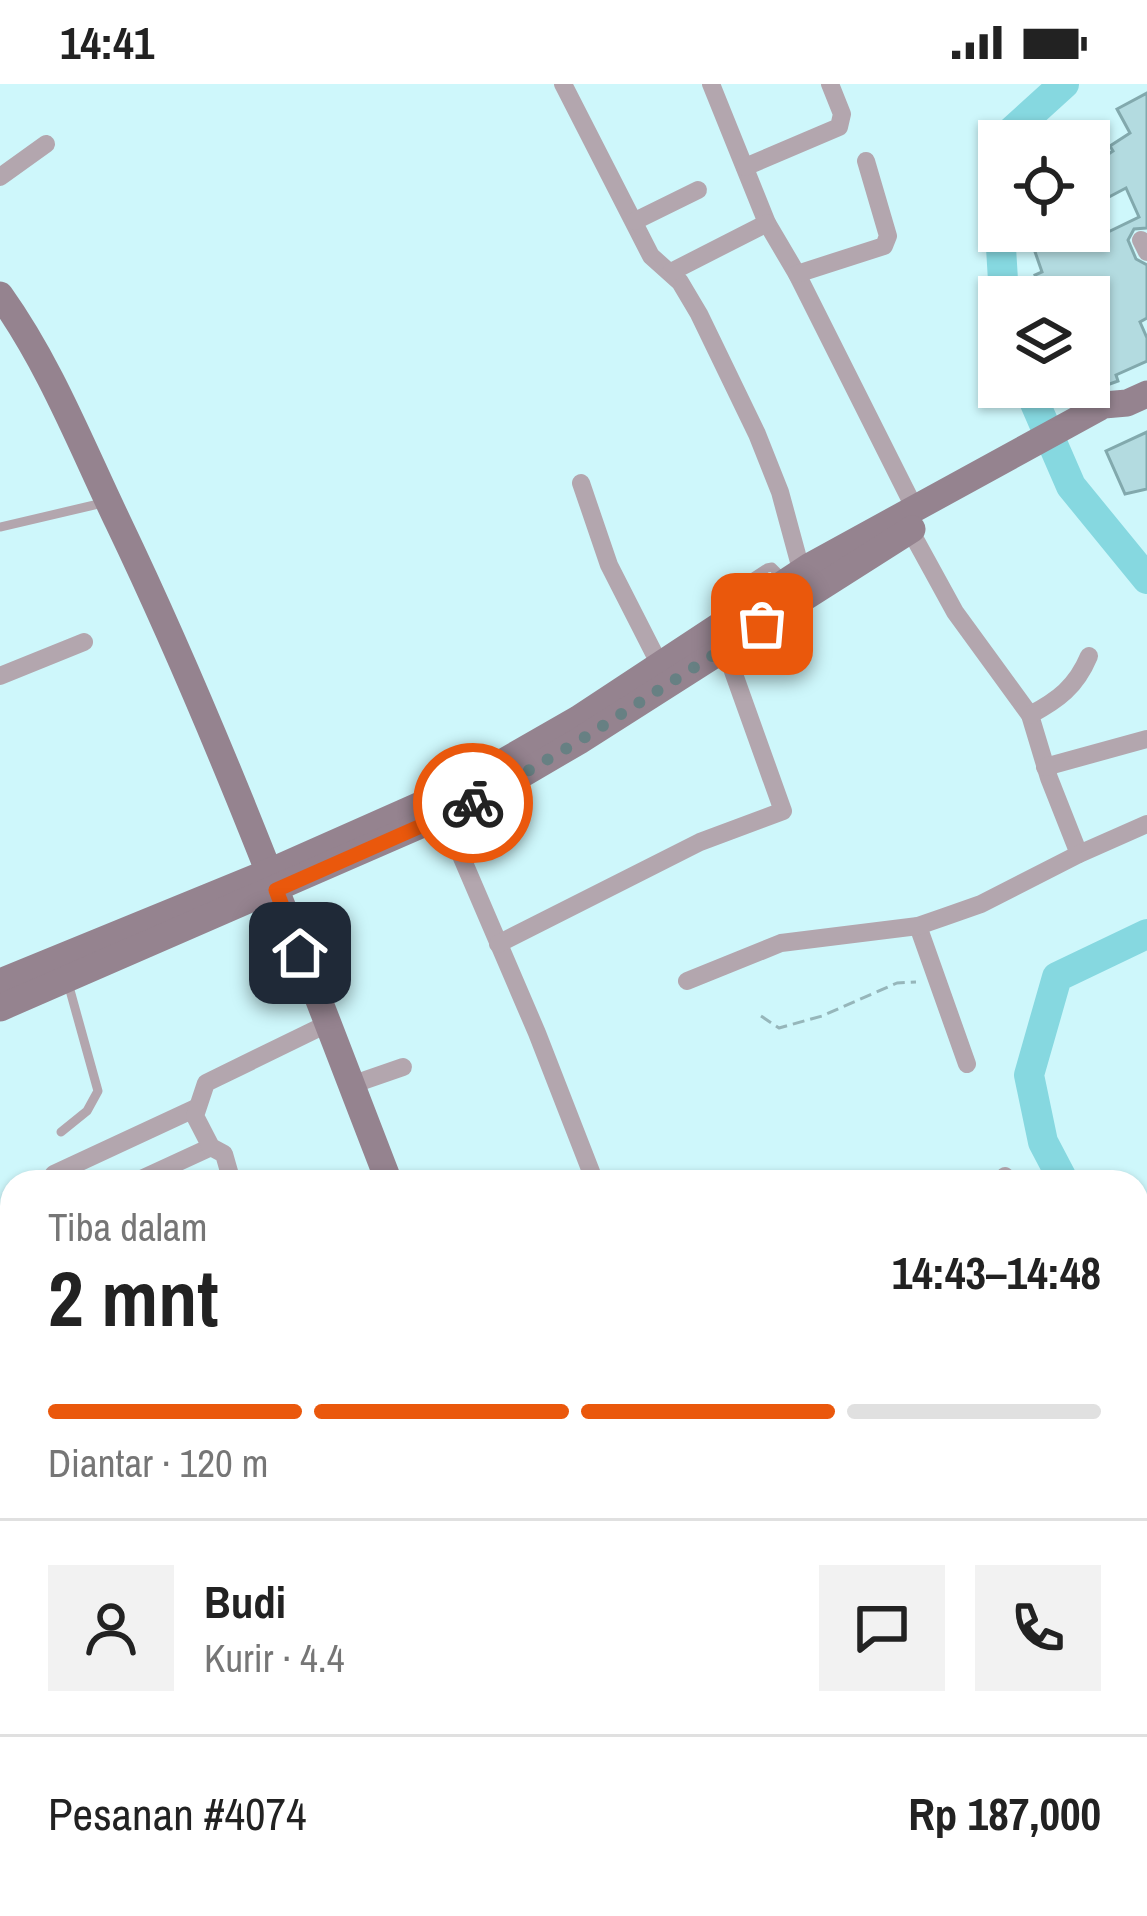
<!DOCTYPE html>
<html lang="id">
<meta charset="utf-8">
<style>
body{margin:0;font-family:"Archivo Narrow",sans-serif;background:#f2f2f2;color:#222;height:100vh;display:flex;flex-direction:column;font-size:45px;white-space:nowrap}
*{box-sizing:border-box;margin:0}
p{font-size:39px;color:#767676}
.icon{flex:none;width:66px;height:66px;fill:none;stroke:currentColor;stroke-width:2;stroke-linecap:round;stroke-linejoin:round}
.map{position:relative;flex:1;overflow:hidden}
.drawer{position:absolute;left:0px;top:1086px;width:1149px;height:747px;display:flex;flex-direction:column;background:#fff;border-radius:36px 36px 0 0;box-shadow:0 3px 9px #0004}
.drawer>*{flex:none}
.tools{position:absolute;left:978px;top:36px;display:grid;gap:24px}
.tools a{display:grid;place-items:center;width:132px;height:132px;border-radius:0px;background:#fff;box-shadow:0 3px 9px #0004;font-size:60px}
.pin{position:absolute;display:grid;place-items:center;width:102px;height:102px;color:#fff;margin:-51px;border-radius:24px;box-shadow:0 6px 18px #0006}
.courier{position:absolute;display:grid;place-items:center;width:120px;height:120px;margin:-60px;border:9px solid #ea580c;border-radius:50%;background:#fff;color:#222;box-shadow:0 3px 15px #0007}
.overview em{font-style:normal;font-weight:700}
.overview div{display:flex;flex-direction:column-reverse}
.overview{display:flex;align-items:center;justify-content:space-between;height:204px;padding:0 48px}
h1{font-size:78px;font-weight:700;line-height:90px}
.bar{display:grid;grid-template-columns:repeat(4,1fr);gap:18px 12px;align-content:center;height:144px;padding:0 48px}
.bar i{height:15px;border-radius:9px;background:#e0e0e0}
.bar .current{background:#ea580c}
.bar p{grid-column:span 4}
.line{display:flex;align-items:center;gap:30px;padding:0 48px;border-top:3px solid #e0e0e0}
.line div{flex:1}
.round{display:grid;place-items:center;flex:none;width:126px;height:126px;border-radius:0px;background:#f2f2f2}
.status{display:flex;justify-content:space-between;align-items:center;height:84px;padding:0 60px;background:#fff;direction:ltr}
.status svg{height:33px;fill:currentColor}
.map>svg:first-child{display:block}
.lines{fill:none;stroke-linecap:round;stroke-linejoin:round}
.river{stroke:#86d8e0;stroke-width:30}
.building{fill:#b3dbe0;stroke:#82a9ad;stroke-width:3}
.path{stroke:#96b6ba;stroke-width:3;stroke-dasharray:12 6;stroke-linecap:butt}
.lane{stroke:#b3a6ae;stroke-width:9}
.street{stroke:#b3a6ae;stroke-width:18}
.secondary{stroke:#95838f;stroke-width:27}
.done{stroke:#678083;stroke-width:12;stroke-dasharray:0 21.6}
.route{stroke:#ea580c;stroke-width:15}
</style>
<div class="status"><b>14:41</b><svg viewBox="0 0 49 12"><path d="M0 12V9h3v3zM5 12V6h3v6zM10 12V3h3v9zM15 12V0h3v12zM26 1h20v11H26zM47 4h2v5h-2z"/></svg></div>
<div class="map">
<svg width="1147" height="1832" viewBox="0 0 1147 1832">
<rect width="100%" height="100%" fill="#cef7fb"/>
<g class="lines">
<g class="river">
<polyline points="1001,57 1064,0"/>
<polyline points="999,59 995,63 999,132"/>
<polyline points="1000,147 1004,213"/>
<polyline points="1028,303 1071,402 1147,495"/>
<polyline points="1064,1098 1043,1058 1029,991 1057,893 1147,850"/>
<polyline points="1137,1447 1147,1448"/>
</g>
</g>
<g class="building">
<polygon points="1147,9 1147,144 1134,145 1128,156 1136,175 1147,181 1147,234 1140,238 1147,254 1147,277 1116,291 1118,297 1093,306 1089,296 1089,213 1052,213 1048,202 1041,205 1035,191 1042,188 1033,162 1076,147 1089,147 1089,107 1108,148 1139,133 1126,104 1107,114 1089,83 1113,67 1110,62 1130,49 1117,25"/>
<polygon points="1147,348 1147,405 1125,410 1106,367"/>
</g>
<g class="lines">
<polyline class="path" points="761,932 779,944 822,932 897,899 916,898"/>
<g class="lane">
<polyline points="0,443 103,419"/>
<polyline points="723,530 724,512 767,484 772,483 783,494"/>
<polyline points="61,1048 87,1027 98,1007 68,899"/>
</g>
<g class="street">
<polyline points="563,0 651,172 680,198 699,230 757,350 780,408 802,489"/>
<polyline points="711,0 767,139 797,190 914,423"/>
<polyline points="745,83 839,43 842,30 830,0"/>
<polyline points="0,93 46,60"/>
<polyline points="635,137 698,106"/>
<polyline points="1141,156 1147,168"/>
<polyline points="671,188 767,139"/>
<polyline points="797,190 884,162 888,152 866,77"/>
<polyline points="581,399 609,481 664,589"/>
<polyline points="910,446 955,528 1030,631 1049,694 1079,770"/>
<polyline points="0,592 84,558"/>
<path d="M1030 631C1058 616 1076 603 1089 572"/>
<polyline points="1045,683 1147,655"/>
<polyline points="444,732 537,949 595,1098"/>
<polyline points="918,842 967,980"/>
<polyline points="498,860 700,758 783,727 725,565"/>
<polyline points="687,897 781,859 918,842 944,833 981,820 1079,770 1147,740"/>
<polyline points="351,1001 403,983"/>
<polyline points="1005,1092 1007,1098"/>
<polyline points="48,1098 54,1090 196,1024"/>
<polyline points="135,1098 211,1063"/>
<polyline points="232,1098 224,1070 211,1063 195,1032 206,999 327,940"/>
<polyline points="0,1350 12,1346"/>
<polyline points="1137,1619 1147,1623"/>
<polyline points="0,1640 12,1635"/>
<polyline points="311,1821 316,1832"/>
<polyline points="414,1821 418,1832"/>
<polyline points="763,1821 767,1832"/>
<polyline points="148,1832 174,1821"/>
</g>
<g class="secondary">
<path d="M0 211C50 281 81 361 118 438 221 653 303 876 389 1098"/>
<polyline points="0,898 269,788 454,706 578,635 810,482 1104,321 1127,319 1147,310"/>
<polyline points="0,924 480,715 579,657 912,445"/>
<polyline points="649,1821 653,1832"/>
</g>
</g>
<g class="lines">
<polyline class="done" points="473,719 579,657 762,540"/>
<polyline class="route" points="300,869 276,806 473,719"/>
</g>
</svg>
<div class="tools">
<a><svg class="icon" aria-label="locate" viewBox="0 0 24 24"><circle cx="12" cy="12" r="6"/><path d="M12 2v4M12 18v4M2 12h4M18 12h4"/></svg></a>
<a><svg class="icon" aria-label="layers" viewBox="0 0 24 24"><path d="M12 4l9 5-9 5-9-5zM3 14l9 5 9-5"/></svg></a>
</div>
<div class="pin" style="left:762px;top:540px;background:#ea580c"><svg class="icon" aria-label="bag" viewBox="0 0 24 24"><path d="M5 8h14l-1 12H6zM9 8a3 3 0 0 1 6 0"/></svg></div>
<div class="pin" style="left:300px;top:869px;background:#1f2937"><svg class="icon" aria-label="home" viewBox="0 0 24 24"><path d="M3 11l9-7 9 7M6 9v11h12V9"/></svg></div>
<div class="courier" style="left:473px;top:719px"><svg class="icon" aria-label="bike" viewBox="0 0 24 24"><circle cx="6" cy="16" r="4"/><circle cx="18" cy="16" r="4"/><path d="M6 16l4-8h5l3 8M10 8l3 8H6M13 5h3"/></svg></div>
<section class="drawer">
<div class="overview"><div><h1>2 mnt</h1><p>Tiba dalam</p></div><em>14:43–14:48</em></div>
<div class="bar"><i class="current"></i><i class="current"></i><i class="current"></i><i></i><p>Diantar · 120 m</p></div>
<div class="line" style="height:216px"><a class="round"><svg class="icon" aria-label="person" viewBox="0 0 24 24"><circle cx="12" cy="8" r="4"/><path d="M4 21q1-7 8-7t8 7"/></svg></a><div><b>Budi</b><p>Kurir · 4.4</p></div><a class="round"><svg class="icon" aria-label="chat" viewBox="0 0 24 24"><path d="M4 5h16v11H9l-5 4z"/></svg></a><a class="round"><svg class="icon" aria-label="phone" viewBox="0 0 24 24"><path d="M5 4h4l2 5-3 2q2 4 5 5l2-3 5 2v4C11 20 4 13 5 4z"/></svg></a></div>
<div class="line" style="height:156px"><div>Pesanan #4074</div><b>Rp 187,000</b></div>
</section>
</div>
